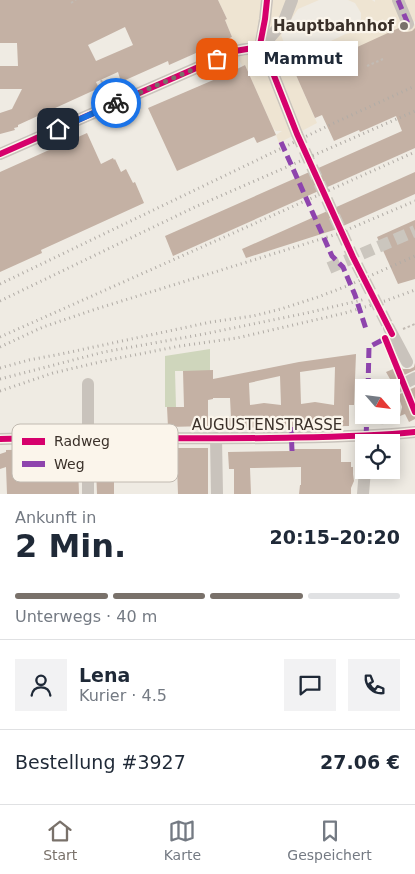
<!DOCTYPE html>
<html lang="de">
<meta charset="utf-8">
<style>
body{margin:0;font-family:"DejaVu Sans",sans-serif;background:#f2f2f3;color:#1f2937;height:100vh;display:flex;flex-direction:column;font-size:19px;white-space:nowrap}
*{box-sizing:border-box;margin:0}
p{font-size:16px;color:#747a83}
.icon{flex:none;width:28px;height:28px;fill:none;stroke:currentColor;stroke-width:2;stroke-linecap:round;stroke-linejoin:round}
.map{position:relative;height:494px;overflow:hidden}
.side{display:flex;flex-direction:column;background:#fff;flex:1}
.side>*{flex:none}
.needle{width:32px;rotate:118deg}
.fabs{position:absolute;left:355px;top:379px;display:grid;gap:10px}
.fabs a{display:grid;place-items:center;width:45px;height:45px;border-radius:0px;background:#fff;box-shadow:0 2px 12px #0003;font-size:25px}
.pin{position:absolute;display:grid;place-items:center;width:42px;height:42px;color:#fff;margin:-21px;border-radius:10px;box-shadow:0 2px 8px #0006}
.courier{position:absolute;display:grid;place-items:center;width:50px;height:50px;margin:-25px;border:4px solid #1a73e8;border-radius:50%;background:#fff;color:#222;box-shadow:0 1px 6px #0007}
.bubble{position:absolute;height:35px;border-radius:0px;background:#fff;box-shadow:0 2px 12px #0003;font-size:16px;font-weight:800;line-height:35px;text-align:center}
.summary em{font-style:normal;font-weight:800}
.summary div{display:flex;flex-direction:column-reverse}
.summary{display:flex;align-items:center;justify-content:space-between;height:85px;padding:0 15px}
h1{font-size:32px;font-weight:800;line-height:38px}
.bar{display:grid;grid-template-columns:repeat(4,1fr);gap:8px 5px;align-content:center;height:60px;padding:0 15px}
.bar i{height:6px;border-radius:4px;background:#e0e1e3}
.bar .current{background:#79716a}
.bar p{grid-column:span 4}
.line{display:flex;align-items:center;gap:12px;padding:0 15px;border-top:1px solid #e0e1e3}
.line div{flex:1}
.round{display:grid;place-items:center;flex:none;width:52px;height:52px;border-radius:0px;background:#f2f2f3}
.menu{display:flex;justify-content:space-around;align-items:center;height:70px;border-top:1px solid #e0e1e3;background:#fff;font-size:14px;color:#747a83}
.menu a{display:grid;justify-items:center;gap:2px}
.menu .current{color:#79716a}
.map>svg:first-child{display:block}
.green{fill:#cfd6bc}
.plaza{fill:#eee4d2}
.building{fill:#c4b1a4;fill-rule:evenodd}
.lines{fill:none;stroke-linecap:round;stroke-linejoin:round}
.minor-tunnel{stroke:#cbc6be;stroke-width:12;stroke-dasharray:12 6;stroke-linecap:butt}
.path{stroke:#c2bbb4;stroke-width:2;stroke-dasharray:2.5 2.5;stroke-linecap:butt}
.minor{stroke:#c9c3bc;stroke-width:12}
.rail{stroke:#b1aca6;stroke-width:3;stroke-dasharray:1 4;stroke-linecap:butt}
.quiet{stroke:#8e44ad;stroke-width:5;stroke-dasharray:10 5;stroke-linecap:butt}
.cycleway-casing{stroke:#fbf5eb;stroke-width:9}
.cycleway{stroke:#d6006c;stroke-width:6}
.done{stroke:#79716a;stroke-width:5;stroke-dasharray:0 9}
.route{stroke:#1a73e8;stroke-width:6}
.poi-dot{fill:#79716a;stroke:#fbf5eb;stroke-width:2}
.labels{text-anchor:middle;stroke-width:4.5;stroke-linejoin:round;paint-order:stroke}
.poi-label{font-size:15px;font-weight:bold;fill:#3a3029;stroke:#fbf5eb;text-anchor:end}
.street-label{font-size:15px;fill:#3a3029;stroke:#fbf5eb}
.key{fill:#fbf5eb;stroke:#c1bab1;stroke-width:1}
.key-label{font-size:14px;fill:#3a3029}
</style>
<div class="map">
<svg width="415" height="494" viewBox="0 0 415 494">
<rect width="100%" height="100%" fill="#efebe3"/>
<polygon class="green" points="210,349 210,371 175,371 176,407 165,407 165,356"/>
<polygon class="plaza" points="218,0 319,0 298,9 281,35 291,60 356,29 359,25 361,19 361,13 355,3 348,0 372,0 375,2 375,0 415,0 415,21 412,23 413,25 415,24 415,62 400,30 406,28 405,26 296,75 317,123 279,143 276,135 282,131 276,131 273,128 245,65 242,66 235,51 232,37 225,20 227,19"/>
<g class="building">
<path d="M0 0H218L227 19 225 20 232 37 169 65 168 61 121 82 118 72 96 82 99 88 18 125V127L14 128 15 130 0 134V113L12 109 22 89H0V66H18L17 43H0ZM125 27 133 45 96 61 88 45Z"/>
<polygon points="401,27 403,31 407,32 412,31 415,28 415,148 173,256 165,236 402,131 396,116 360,132 359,130 334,141 322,115 315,118 296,75"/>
<polygon points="245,65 276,135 257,143 254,137 177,171 148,108 225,75"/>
<polygon points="87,133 101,164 113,158 114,160 115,159 121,172 126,169 133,183 135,182 144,203 41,250 42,253 0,272 0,172"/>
<polygon points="415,172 415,194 334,230 246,258 242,249"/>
<polygon points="415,220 415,279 398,284 377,237"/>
<path d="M356 354 354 405H349V426L224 428V418H231L230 398H213V399L208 400V426L168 427 167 407H184L183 371 213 370V379L299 362ZM335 367 334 405 315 402 301 404 300 372ZM280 376 281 405 264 403 250 405 249 383Z"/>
<polygon points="415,363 415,370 387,383 383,388 371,388 390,379 386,372 400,366 403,369 410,369 414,367"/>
<polygon points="415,387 415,419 409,422 405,414 400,416 402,407 398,395"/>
<polygon points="102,448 208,448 208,494 178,494 177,467 114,468 114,494 97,494 96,468 102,468"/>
<polygon points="73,449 73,465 78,465 79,494 7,494 6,467 0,469 0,454 6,452 6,450"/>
<polygon points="290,449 341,449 341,462 351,462 351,467 353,467 353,474 354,481 351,488 351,494 299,494 300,485 301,485 301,467 250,468 251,494 234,494 234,469 229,469 228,452 290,451"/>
</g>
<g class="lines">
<g class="minor-tunnel">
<polyline points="297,134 353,257 389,328"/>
<polyline points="329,268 415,231"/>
</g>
<g class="path">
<polyline points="71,3 76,0"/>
<polyline points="305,62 309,69"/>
<polyline points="367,66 383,59"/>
<polyline points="101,80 107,94"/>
<polyline points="403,329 415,324"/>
</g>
<g class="minor">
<polyline points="398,0 408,24"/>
<polyline points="260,48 265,19 267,0"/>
<polyline points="259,50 284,21 292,0"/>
<path d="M0 154 235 51C252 47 260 46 269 63L297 134"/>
<polyline points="389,328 407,362"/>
<polyline points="391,390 415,378"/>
<path d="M374 415C387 424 400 412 391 399"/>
<polyline points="216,438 217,494"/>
<path d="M0 439C90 437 180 439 270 438 319 437 367 437 415 432"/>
<polyline points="88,494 88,384"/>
<polyline points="363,494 365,470"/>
</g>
<g class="rail">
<polyline points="0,284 334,123 415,86"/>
<polyline points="0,301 195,207 415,111"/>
<polyline points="0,337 415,152"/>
<polyline points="0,347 43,327 96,309 337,234 415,201"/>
<polyline points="0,368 29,360 61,354 211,322 253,316 281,309 318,297 347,286 415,256"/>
<polyline points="0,379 104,352 204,334 307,313 366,299"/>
<polyline points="0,391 53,373 104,361 180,346 237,338 345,313 385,301 415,290"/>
</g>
<g class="quiet">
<polyline points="398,0 408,24"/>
<polyline points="281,142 332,256 343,267 355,295 366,329"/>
<polyline points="368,388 369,347 388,337"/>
<polyline points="291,427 292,451"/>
<polyline points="366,437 367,415"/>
</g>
<defs>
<g id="cycleway">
<polyline points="269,63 297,134 353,257 392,334"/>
<polyline points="0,154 235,51 253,48 259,50 265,19 267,0"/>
<polyline points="385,338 415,412"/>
<path d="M0 439C90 437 180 439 270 438 319 437 367 437 415 432"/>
</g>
</defs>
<use href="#cycleway" class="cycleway-casing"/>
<use href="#cycleway" class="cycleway"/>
</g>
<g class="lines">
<polyline class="done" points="116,103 217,59"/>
<polyline class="route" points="58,129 116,103"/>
</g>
<circle class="poi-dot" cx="404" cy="26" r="5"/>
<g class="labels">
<g class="poi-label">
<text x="394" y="31">Hauptbahnhof</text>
</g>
<g class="street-label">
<text x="267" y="430">AUGUSTENSTRASSE</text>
</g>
</g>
<rect x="12" y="424" width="166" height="58" rx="8" class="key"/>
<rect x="22" y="438" width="23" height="7" fill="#d6006c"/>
<rect x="22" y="461" width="23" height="6" fill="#8e44ad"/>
<g class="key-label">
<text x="54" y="446">Radweg</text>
<text x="54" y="469">Weg</text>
</g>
</svg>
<div class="fabs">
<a><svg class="needle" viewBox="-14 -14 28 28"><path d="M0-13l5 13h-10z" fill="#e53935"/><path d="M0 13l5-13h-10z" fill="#747a83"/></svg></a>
<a><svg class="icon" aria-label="locate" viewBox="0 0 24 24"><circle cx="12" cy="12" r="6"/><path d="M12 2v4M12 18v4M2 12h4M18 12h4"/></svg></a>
</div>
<div class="pin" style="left:217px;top:59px;background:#ea580c"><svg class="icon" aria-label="bag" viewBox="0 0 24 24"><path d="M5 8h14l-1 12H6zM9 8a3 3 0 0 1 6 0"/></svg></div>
<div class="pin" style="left:58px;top:129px;background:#1f2937"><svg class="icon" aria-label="home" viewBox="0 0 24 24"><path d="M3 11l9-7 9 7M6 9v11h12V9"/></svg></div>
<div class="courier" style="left:116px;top:103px"><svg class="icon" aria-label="bike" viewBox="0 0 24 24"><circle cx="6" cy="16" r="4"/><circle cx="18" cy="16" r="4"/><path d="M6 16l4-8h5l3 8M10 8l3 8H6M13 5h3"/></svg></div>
<div class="bubble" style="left:248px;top:41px;width:110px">Mammut</div>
</div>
<section class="side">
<div class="summary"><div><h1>2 Min.</h1><p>Ankunft in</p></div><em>20:15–20:20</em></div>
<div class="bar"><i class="current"></i><i class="current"></i><i class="current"></i><i></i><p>Unterwegs · 40 m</p></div>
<div class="line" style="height:90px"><a class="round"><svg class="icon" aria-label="person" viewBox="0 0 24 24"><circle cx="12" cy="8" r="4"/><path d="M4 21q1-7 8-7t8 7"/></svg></a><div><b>Lena</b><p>Kurier · 4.5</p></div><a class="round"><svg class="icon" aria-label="chat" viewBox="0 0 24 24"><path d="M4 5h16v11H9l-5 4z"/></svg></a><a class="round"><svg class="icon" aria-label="phone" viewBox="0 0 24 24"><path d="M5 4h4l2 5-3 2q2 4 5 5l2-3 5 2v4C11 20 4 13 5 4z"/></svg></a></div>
<div class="line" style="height:65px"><div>Bestellung #3927</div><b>27.06 €</b></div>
</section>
<nav class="menu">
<a class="current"><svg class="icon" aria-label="home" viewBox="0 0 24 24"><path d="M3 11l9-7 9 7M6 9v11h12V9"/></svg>Start</a>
<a><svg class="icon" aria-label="map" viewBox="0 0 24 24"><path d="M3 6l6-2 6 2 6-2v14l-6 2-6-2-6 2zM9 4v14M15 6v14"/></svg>Karte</a>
<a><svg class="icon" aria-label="saved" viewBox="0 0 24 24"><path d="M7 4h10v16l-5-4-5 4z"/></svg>Gespeichert</a>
</nav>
